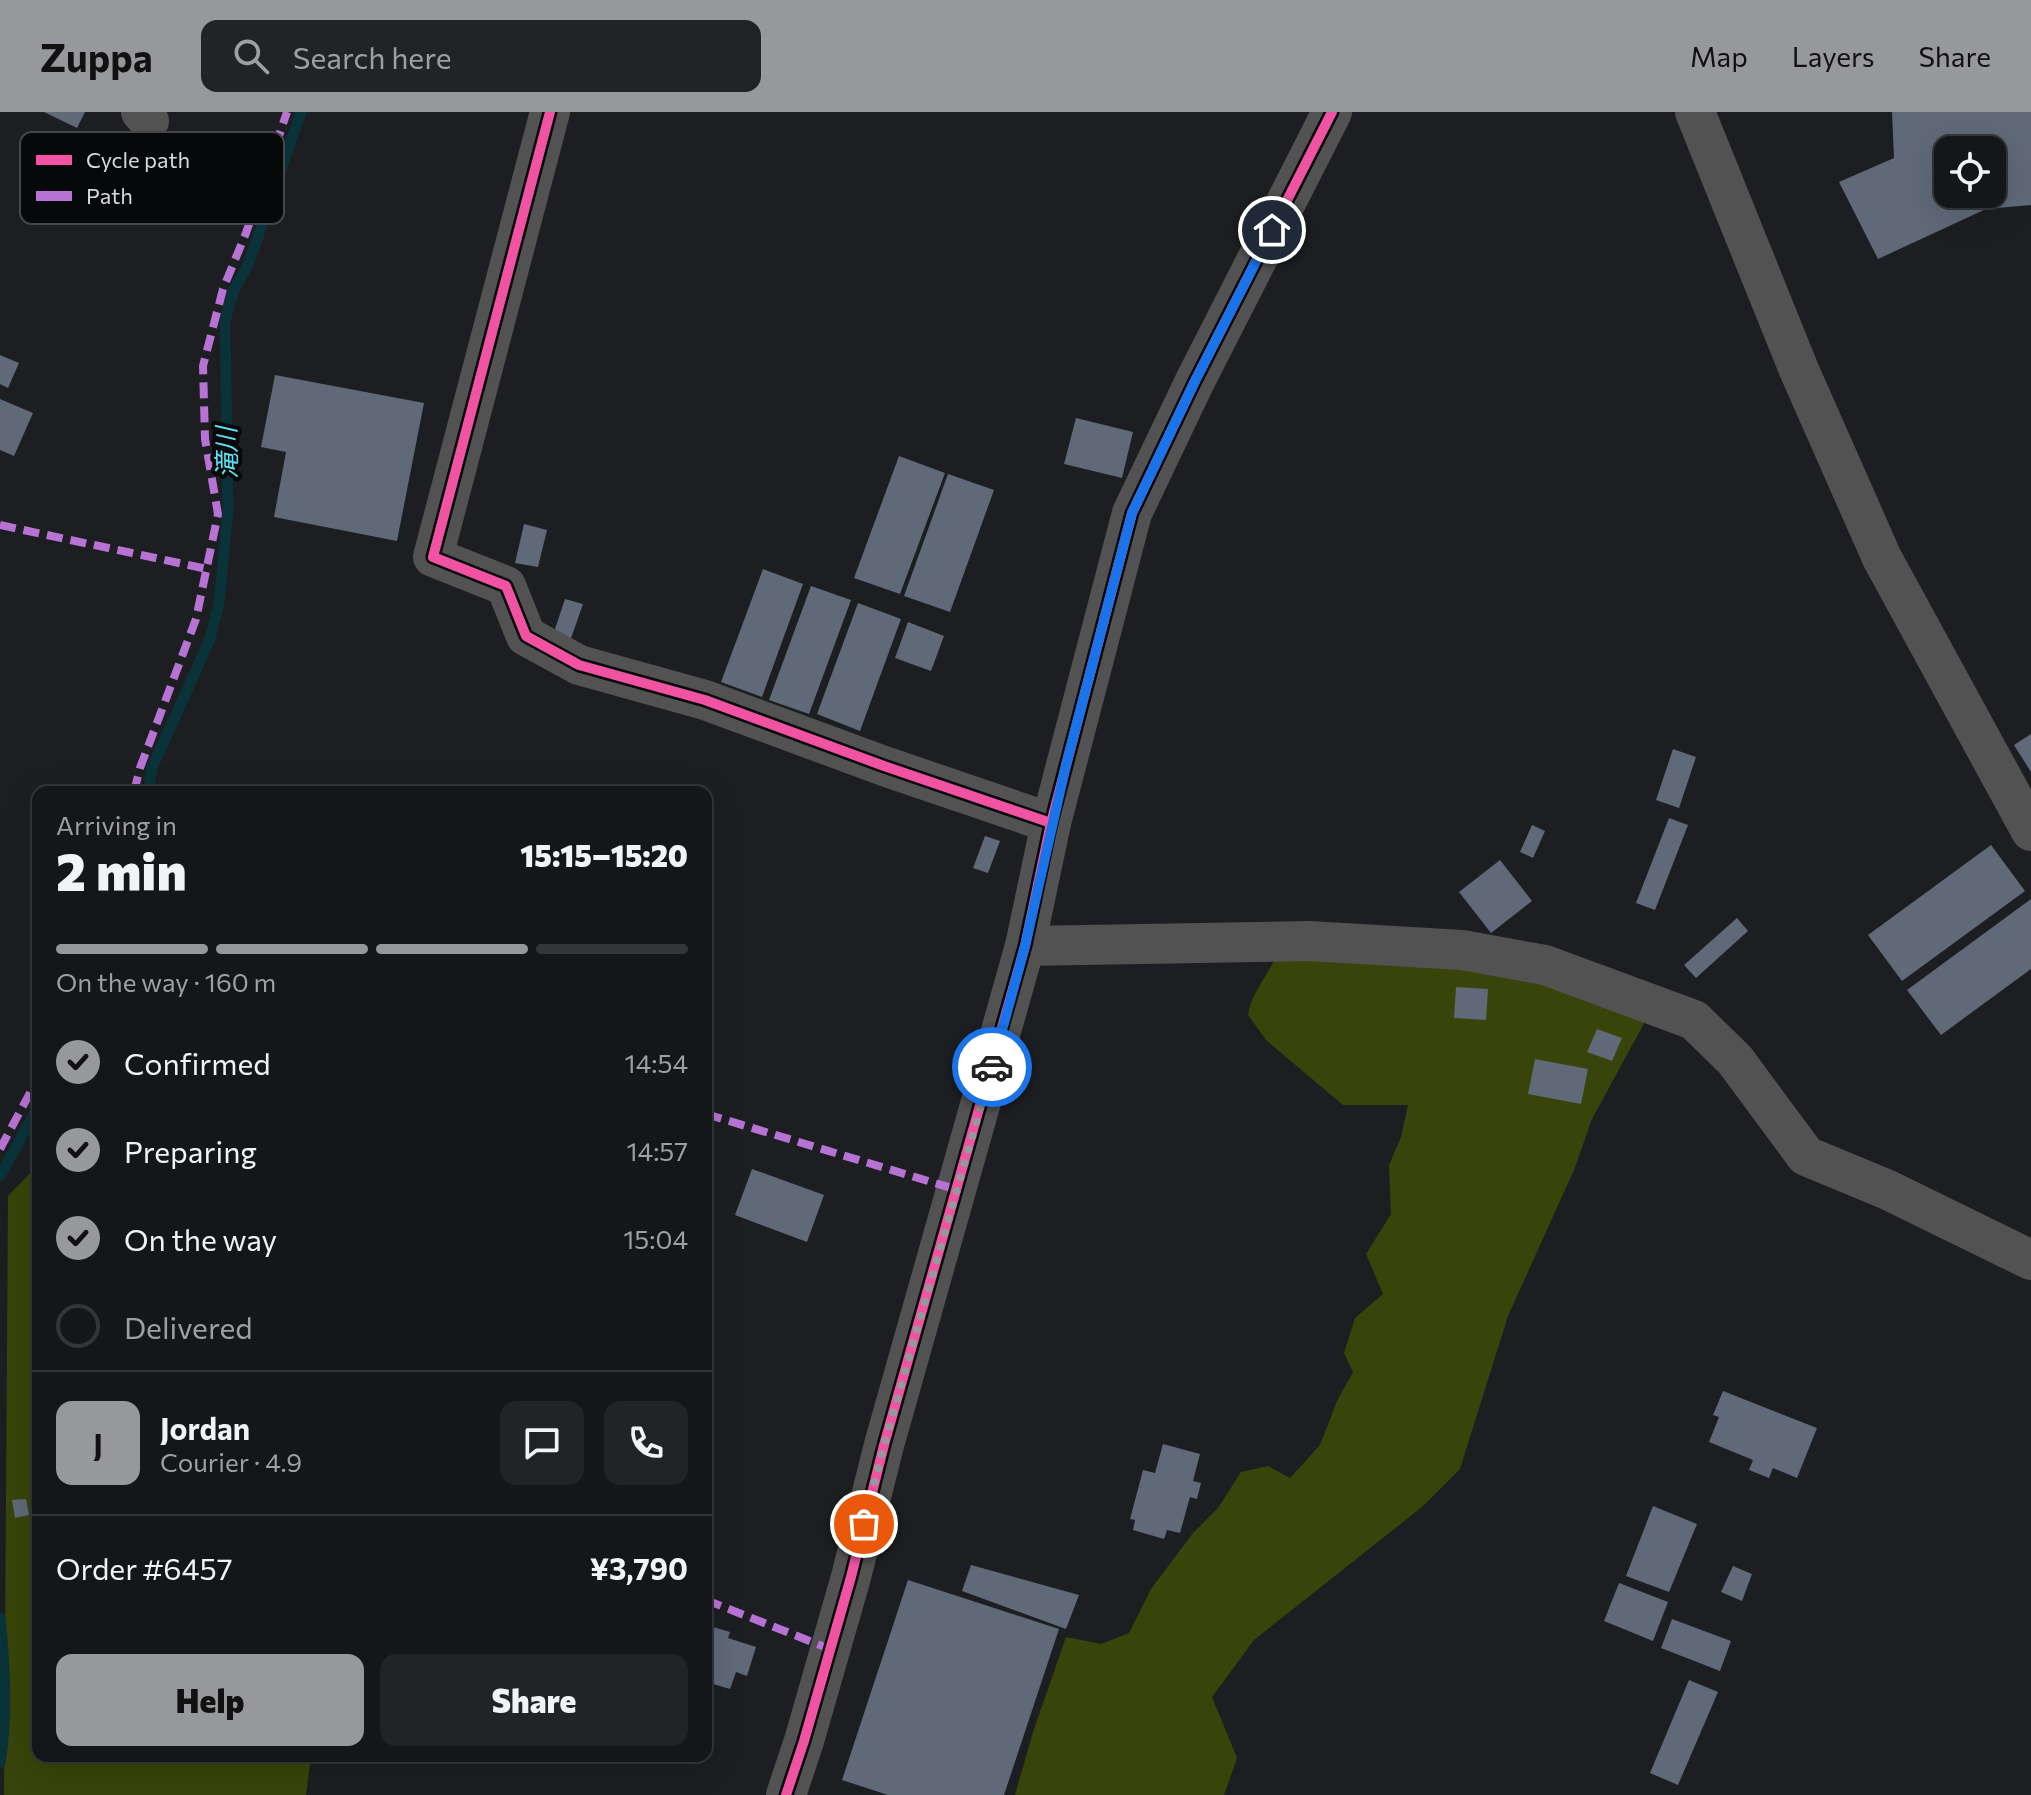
<!DOCTYPE html>
<meta charset="utf-8">
<style>
body{margin:0;font-family:Commissioner,"Noto Sans JP",sans-serif;background:#222326;color:#f1f3f6;height:100vh;display:flex;flex-direction:column;font-size:30px;white-space:nowrap}
*{box-sizing:border-box;margin:0}
p{font-size:26px;color:#9d9fa2}
.icon{flex:none;width:44px;height:44px;fill:none;stroke:currentColor;stroke-width:2;stroke-linecap:round;stroke-linejoin:round}
.map{position:relative;flex:1;overflow:hidden}
.drawer{position:absolute;left:32px;top:674px;width:680px;height:976px;display:flex;flex-direction:column;background:#151619;border-radius:16px;box-shadow:0 8px 32px #0002,0 0 0 2px #343538}
.drawer>*{flex:none}
.fabs{position:absolute;left:1934px;top:24px;display:grid;gap:16px}
.fabs a{display:grid;place-items:center;width:72px;height:72px;border-radius:16px;background:#151619;box-shadow:0 8px 32px #0002,0 0 0 2px #343538;font-size:40px}
.pin{position:absolute;display:grid;place-items:center;width:68px;height:68px;color:#fff;margin:-34px;border:4px solid #fff;border-radius:50%;box-shadow:0 2px 8px #0007}
.courier{position:absolute;display:grid;place-items:center;width:80px;height:80px;margin:-40px;border:6px solid #1a73e8;border-radius:50%;background:#fff;color:#222;box-shadow:0 2px 10px #0007}
.head em{font-style:normal;font-weight:800}
.head div{display:flex;flex-direction:column-reverse}
.head{display:flex;align-items:center;justify-content:space-between;height:136px;padding:0 24px}
h1{font-size:52px;font-weight:800;line-height:60px}
.bar{display:grid;grid-template-columns:repeat(4,1fr);gap:12px 8px;align-content:center;height:96px;padding:0 24px}
.bar i{height:10px;border-radius:6px;background:#343538}
.bar .selected{background:#96989b}
.bar p{grid-column:span 4}
.line{display:flex;align-items:center;gap:20px;padding:0 24px;border-top:2px solid #343538}
.line div{flex:1}
.round{display:grid;place-items:center;flex:none;width:84px;height:84px;border-radius:16px;background:#222326}
ol{padding:0 24px;list-style:none}
li{display:flex;align-items:center;gap:24px;height:88px}
li p{margin-inline-start:auto}
li .icon{padding:8px;border-radius:50%;background:#96989b;color:#111;stroke-width:4}
li:last-child{color:#9d9fa2}
li i{width:44px;height:44px;border:4px solid #343538;border-radius:50%}
.primary-button{display:flex;gap:16px;margin-top:auto;padding:16px 24px}
.primary-button a{flex:1;height:92px;border-radius:16px;background:#96989b;color:#111;font-size:32px;font-weight:800;line-height:92px;text-align:center}
.primary-button a+a{background:#222326;color:#f1f3f6}
header{display:flex;align-items:center;gap:48px;box-sizing:border-box;height:112px;padding:0 40px;background:#96989b;color:#111}
header strong{font-size:38px}
nav{display:flex;gap:44px;margin-inline-start:auto;font-size:28px}
.search{width:560px;height:72px;background:#222326;display:flex;align-items:center;gap:20px;box-sizing:border-box;padding:0 28px;border-radius:16px;color:#9d9fa2;font-size:30px}
.map>svg:first-child{display:block}
.green{fill:#384409}
.lines{fill:none;stroke-linecap:round;stroke-linejoin:round}
.stream{stroke:#0a3339;stroke-width:11}
.building{fill:#5f6978;fill-rule:evenodd}
.street{stroke:#535252;stroke-width:40}
.quiet{stroke:#b673d3;stroke-width:8;stroke-dasharray:16 8;stroke-linecap:butt}
.cycleway-casing{stroke:#070809;stroke-width:15}
.cycleway{stroke:#f153a3;stroke-width:10}
.done{stroke:#96989b;stroke-width:8;stroke-dasharray:0 14.4}
.route{stroke:#1a73e8;stroke-width:10}
.labels{text-anchor:middle;stroke-width:8;stroke-linejoin:round;paint-order:stroke}
.water-label{font-size:26px;font-style:italic;fill:#5ce2f5;stroke:#070809}
.key{fill:#070809;stroke:#454748;stroke-width:2}
.key-label{font-size:22px;fill:#d7d9dc}
</style>
<header>
<strong>Zuppa</strong>
<div class="search"><svg class="icon" aria-label="search" viewBox="0 0 24 24"><circle cx="10" cy="10" r="6"/><path d="M15 15l6 6"/></svg>Search here</div>
<nav><a>Map</a><a>Layers</a><a>Share</a></nav>
</header>
<div class="map">
<svg width="2031" height="1683" viewBox="0 0 2031 1683">
<rect width="100%" height="100%" fill="#1c1e21"/>
<g class="green">
<path d="M1277 842 1416 846 1555 872 1647 906 1592 1007 1574 1058 1508 1204 1460 1357 1422 1395 1254 1528 1212 1585 1237 1646 1224 1683H1015L1033 1620 1066 1525 1101 1532 1129 1521 1151 1477 1193 1421 1218 1396 1241 1360 1268 1354 1290 1366 1320 1333 1337 1289 1353 1260 1344 1241 1355 1206 1383 1182 1366 1142 1391 1102 1389 1053 1401 1025 1408 993H1343L1266 928 1248 903C1251 881 1268 864 1277 842Z"/>
<polygon points="38,1053 38,1644 311,1644 306,1683 4,1683 8,1084"/>
</g>
<g class="lines">
<g class="stream">
<polyline points="148,680 152,656 210,527 219,491 228,399 225,209 234,178 249,151 301,0"/>
<polyline points="0,1064 38,995"/>
<path d="M0 1506C5 1553 8 1604 0 1651"/>
</g>
</g>
<g class="building">
<polygon points="44,0 85,0 77,16"/>
<path d="M1892 0H2031V93L1986 97 1878 147 1839 70 1894 46ZM1948 38H1992V82H1948Z"/>
<polygon points="0,243 19,251 8,276 0,272"/>
<polygon points="275,263 424,291 397,429 274,405 286,340 261,335"/>
<polygon points="0,287 33,301 14,344 0,338"/>
<polygon points="1076,306 1133,320 1122,366 1064,352"/>
<polygon points="899,344 945,361 900,482 854,466"/>
<polygon points="948,362 994,378 950,500 904,484"/>
<polygon points="524,412 547,418 538,455 515,451"/>
<polygon points="763,457 803,472 762,585 721,570"/>
<polygon points="811,474 851,488 809,602 769,588"/>
<polygon points="565,487 583,492 569,532 552,526"/>
<polygon points="858,491 901,507 860,619 817,602"/>
<polygon points="908,510 944,524 931,559 895,546"/>
<polygon points="2031,622 2031,660 2014,633"/>
<polygon points="1673,637 1696,645 1679,696 1656,688"/>
<polygon points="1669,706 1688,713 1655,798 1636,791"/>
<polygon points="1532,713 1545,719 1533,746 1520,740"/>
<polygon points="985,724 1000,729 988,761 973,756"/>
<polygon points="1991,733 2025,779 1902,869 1868,823"/>
<polygon points="1500,748 1532,789 1491,821 1459,780"/>
<polygon points="2031,787 2031,857 1941,923 1907,878"/>
<polygon points="1737,806 1748,819 1696,866 1684,853"/>
<polygon points="1456,875 1488,877 1486,908 1454,906"/>
<polygon points="1597,917 1622,926 1612,949 1587,940"/>
<polygon points="1535,947 1588,957 1581,992 1528,982"/>
<polygon points="752,1057 824,1083 807,1130 735,1103"/>
<polygon points="1723,1279 1817,1316 1797,1366 1773,1356 1769,1366 1749,1358 1753,1348 1709,1330 1719,1305 1713,1303"/>
<polygon points="1163,1332 1200,1342 1193,1369 1201,1371 1197,1387 1190,1385 1180,1421 1167,1418 1164,1427 1133,1418 1135,1408 1130,1407 1143,1358 1155,1361"/>
<polygon points="26,1387 29,1403 15,1406 12,1388"/>
<polygon points="1653,1394 1697,1412 1669,1480 1626,1464"/>
<polygon points="971,1453 1079,1483 1066,1517 962,1479"/>
<polygon points="1733,1454 1752,1462 1742,1489 1721,1480"/>
<polygon points="908,1468 1059,1517 1004,1683 888,1683 842,1668"/>
<polygon points="1619,1471 1668,1490 1653,1529 1604,1509"/>
<polygon points="1672,1507 1731,1529 1720,1559 1661,1536"/>
<polygon points="706,1513 730,1520 728,1526 756,1535 747,1564 736,1560 730,1577 706,1570"/>
<polygon points="1689,1568 1718,1580 1678,1673 1650,1661"/>
</g>
<g class="lines">
<g class="street">
<polyline points="141,0 149,9"/>
<polyline points="550,0 433,445 506,474 526,524 579,553 705,588 884,654 1051,711"/>
<polyline points="1695,0 1799,258 1882,446 2031,719"/>
<polyline points="1025,834 1309,829 1462,838 1545,853 1694,908 1735,948 1806,1044 1888,1078 2031,1148"/>
<polyline points="786,1683 804,1629 851,1465 884,1333 1025,834 1051,711 1132,401 1195,269 1332,0"/>
</g>
<g class="quiet">
<polyline points="0,413 207,457"/>
<polyline points="134,680 140,656 196,507 218,402 205,327 203,254 223,177 246,121 287,0"/>
<polyline points="706,1002 958,1078"/>
<polyline points="0,1037 38,966"/>
<polyline points="706,1488 830,1537"/>
</g>
<defs>
<g id="cycleway">
<polyline points="550,0 433,445 506,474 526,524 579,553 705,588 884,654 1051,711"/>
<polyline points="786,1683 804,1629 851,1465 884,1333 1025,834 1051,711 1132,401 1195,269 1332,0"/>
</g>
</defs>
<use href="#cycleway" class="cycleway-casing"/>
<use href="#cycleway" class="cycleway"/>
</g>
<g class="lines">
<polyline class="done" points="864,1412 884,1333 992,955"/>
<polyline class="route" points="992,955 1025,834 1066,653 1132,401 1195,269 1272,118"/>
</g>
<g class="labels">
<g class="water-label">
<text transform="translate(227 341) rotate(-91)" y="9">滝川</text>
</g>
</g>
<rect x="20" y="20" width="264" height="92" rx="12" class="key"/>
<rect x="36" y="43" width="36" height="10" fill="#f153a3"/>
<rect x="36" y="79" width="36" height="10" fill="#b673d3"/>
<g class="key-label">
<text x="86" y="56">Cycle path</text>
<text x="86" y="92">Path</text>
</g>
</svg>
<div class="fabs">
<a><svg class="icon" aria-label="locate" viewBox="0 0 24 24"><circle cx="12" cy="12" r="6"/><path d="M12 2v4M12 18v4M2 12h4M18 12h4"/></svg></a>
</div>
<div class="pin" style="left:864px;top:1412px;background:#ea580c"><svg class="icon" aria-label="bag" viewBox="0 0 24 24"><path d="M5 8h14l-1 12H6zM9 8a3 3 0 0 1 6 0"/></svg></div>
<div class="pin" style="left:1272px;top:118px;background:#1f2937"><svg class="icon" aria-label="home" viewBox="0 0 24 24"><path d="M3 11l9-7 9 7M6 9v11h12V9"/></svg></div>
<div class="courier" style="left:992px;top:955px"><svg class="icon" aria-label="car" viewBox="0 0 24 24"><path d="M5 17H2v-5l4-1 3-4h7l3 4 3 1v5h-3M9 17h6M6 11h13"/><circle cx="7" cy="17" r="2"/><circle cx="17" cy="17" r="2"/></svg></div>
<section class="drawer">
<div class="head"><div><h1>2 min</h1><p>Arriving in</p></div><em>15:15–15:20</em></div>
<div class="bar"><i class="selected"></i><i class="selected"></i><i class="selected"></i><i></i><p>On the way · 160 m</p></div>
<ol>
<li><svg class="icon" aria-label="check" viewBox="0 0 24 24"><path d="M5 12l5 5 9-10"/></svg>Confirmed<p>14:54</p></li>
<li><svg class="icon" aria-label="check" viewBox="0 0 24 24"><path d="M5 12l5 5 9-10"/></svg>Preparing<p>14:57</p></li>
<li><svg class="icon" aria-label="check" viewBox="0 0 24 24"><path d="M5 12l5 5 9-10"/></svg>On the way<p>15:04</p></li>
<li><i></i>Delivered</li>
</ol>
<div class="line" style="height:144px"><b class="round" style="background:#96989b;color:#111">J</b><div><b>Jordan</b><p>Courier · 4.9</p></div><a class="round"><svg class="icon" aria-label="chat" viewBox="0 0 24 24"><path d="M4 5h16v11H9l-5 4z"/></svg></a><a class="round"><svg class="icon" aria-label="phone" viewBox="0 0 24 24"><path d="M5 4h4l2 5-3 2q2 4 5 5l2-3 5 2v4C11 20 4 13 5 4z"/></svg></a></div>
<div class="line" style="height:104px"><div>Order #6457</div><b>¥3,790</b></div>
<div class="primary-button"><a>Help</a><a>Share</a></div>
</section>
</div>
